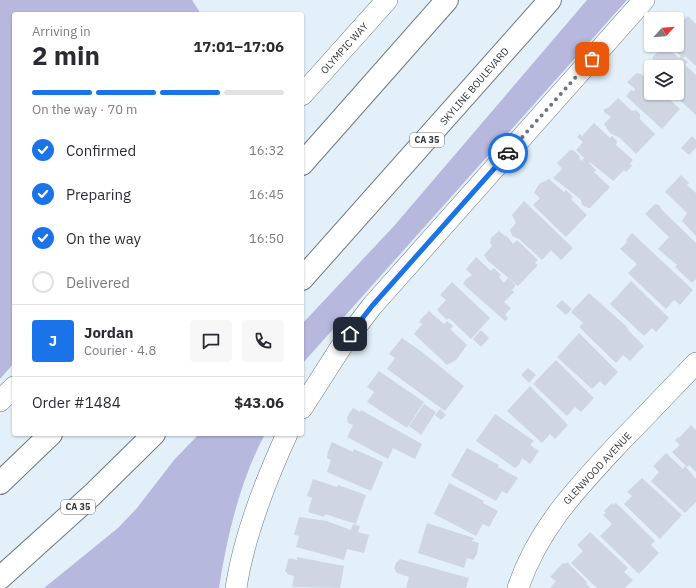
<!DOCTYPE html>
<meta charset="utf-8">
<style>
body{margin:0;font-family:"IBM Plex Sans",sans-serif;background:#f7f7f7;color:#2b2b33;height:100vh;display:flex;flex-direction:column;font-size:15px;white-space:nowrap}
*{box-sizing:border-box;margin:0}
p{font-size:13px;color:#7c7c81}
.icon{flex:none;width:22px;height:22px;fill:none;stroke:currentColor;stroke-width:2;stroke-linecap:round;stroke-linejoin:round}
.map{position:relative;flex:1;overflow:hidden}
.details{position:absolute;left:12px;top:12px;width:292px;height:424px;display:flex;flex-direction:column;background:#fff;border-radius:4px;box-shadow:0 1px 3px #0004}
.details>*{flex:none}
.needle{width:26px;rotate:64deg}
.controls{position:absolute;left:644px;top:12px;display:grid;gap:8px}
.controls a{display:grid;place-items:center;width:40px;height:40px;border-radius:4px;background:#fff;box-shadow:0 1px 3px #0004;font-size:20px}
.pin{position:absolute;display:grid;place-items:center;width:34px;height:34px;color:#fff;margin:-17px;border-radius:8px;box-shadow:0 2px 6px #0006}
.courier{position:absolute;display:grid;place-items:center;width:40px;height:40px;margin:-20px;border:3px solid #1a73e8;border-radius:50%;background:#fff;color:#222;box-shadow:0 1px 5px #0007}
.summary em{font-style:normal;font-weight:700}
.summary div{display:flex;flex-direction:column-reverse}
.summary{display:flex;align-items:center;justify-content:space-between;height:68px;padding:0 20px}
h1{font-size:26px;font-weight:700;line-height:30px}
.bar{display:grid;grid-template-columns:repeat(4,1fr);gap:6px 4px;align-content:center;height:48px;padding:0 20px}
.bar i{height:5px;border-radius:3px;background:#e1e1e2}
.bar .current{background:#1a73e8}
.bar p{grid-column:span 4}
.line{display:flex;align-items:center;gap:10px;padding:0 20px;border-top:1px solid #e1e1e2}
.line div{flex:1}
.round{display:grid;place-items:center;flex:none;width:42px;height:42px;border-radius:4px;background:#f7f7f7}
ol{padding:0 20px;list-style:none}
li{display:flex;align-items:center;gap:12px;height:44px}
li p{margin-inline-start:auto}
li .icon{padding:4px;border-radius:50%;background:#1a73e8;color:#fff;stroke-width:4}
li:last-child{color:#7c7c81}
li i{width:22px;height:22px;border:2px solid #e1e1e2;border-radius:50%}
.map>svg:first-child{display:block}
.green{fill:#b7b8dd}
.building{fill:#cfd6e1}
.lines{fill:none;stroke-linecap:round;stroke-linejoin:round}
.minor-casing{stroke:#6e7a81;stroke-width:22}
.primary-casing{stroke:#6e7a81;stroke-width:24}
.minor{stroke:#fff;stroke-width:21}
.primary{stroke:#fff;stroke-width:22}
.done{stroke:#6f767c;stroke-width:4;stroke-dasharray:0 7.2}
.route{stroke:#1a73e8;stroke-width:5}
.labels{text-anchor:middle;stroke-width:3.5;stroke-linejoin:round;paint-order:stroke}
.shield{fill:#fff;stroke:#6e7274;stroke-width:1}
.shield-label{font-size:9px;font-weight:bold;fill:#303538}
.street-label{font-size:10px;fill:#303538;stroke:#fff}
</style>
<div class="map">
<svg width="696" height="588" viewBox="0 0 696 588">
<rect width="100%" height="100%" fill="#e4f0f9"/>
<g class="green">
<polygon points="0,0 192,0 201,14 14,14 14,363 0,379"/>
<polygon points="587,0 627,0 302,364 302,324 394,226"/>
<path d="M199 434H265C240 481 227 536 219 588H44L118 528 137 508 174 460Z"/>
</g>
<g class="building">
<polygon points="688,16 696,24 696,66 685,56 683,58 688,62 685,65 696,75 696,115 672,93 677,93 677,67 652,66 656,62 652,58 664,45 679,58 681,56 671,46 677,45 677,28"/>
<polygon points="637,73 641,74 651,82 651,93 663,93 680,109 662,129 626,96 631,90 634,91 635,89 627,82"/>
<polygon points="618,98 632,111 636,110 640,114 640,119 655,134 636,154 620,138 610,133 604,124 611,117 604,112 604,109 608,108"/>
<polygon points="594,123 610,138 612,136 617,141 616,145 633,160 630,163 632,166 626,172 624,170 613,181 590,162 589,163 596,170 594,172 610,187 590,208 588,208 582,205 581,200 575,195 553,178 562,169 557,163 570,150 573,150 580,156 579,158 582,161 584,158 576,150 583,142 577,137 580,134 582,136"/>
<polygon points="692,136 696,140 696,148 689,155 681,148"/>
<polygon points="681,175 689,183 687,185 696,193 696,236 682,221 687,213 665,192"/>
<polygon points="549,179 564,192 566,190 573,197 571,199 587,215 566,237 533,205 540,198 534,193 539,184"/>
<polygon points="524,201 573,248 561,260 551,250 542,260 519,239 512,236 510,230 516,223 512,215"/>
<polygon points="655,204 659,205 662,210 696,243 696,279 692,283 675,267 677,265 658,249 669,237 645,214"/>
<polygon points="499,231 505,236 506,235 513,244 517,240 538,260 535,263 538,265 518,286 488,261 484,255 492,246 490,243 491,238"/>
<polygon points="632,233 693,290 680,305 674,300 666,309 628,273 637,264 620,249 627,242 626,240"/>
<polygon points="476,257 491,271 494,268 501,275 499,277 504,283 508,278 516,285 512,290 514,292 504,302 511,308 505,315 508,318 505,321 463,284 466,279 472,275 466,269"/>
<polygon points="631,281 669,318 656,332 652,328 644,336 610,304"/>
<polygon points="452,282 490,318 471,339 449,318 447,320 437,310 446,300 440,295"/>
<polygon points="589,293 626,326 629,331 644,346 630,361 623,355 616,363 579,327 583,323 571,312"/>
<polygon points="562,300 572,309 566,315 556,306"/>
<polygon points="429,311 444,324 447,321 453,326 450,329 467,345 456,360 447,365 414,334 422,324 419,322 422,318"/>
<polygon points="481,330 489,338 481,347 473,339"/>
<polygon points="579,333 618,372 605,386 600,381 592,389 557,357"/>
<polygon points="402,338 422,352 464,386 445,411 387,369 395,358 389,354"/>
<polygon points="556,360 594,398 581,412 575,407 567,416 533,384"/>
<polygon points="528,368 536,375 529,383 521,375"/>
<polygon points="379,371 424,402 407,428 367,402 374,392 367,387"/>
<polygon points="530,386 568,425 555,439 550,434 542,443 507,411"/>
<polygon points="424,404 436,412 421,435 409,426"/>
<polygon points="353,408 360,412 361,410 422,444 415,459 393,448 388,459 347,437 353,425 348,423 347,417"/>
<polygon points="440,409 446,415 441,420 435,415"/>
<polygon points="495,414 534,441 530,445 539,451 530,464 522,458 519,465 515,468 476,441"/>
<polygon points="691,425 696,430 696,472 689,465 687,467 672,452 680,445 675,440 678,437 679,438"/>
<polygon points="332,442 353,452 354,449 383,462 371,491 327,472 331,460 327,458 328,451"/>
<polygon points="467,448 499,465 498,467 518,478 507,494 502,491 496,501 451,476"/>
<polygon points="666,453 683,469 685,466 696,479 696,502 685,513 651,481 659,472 653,466"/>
<polygon points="642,478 682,515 660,539 624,504 632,496 627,492"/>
<polygon points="313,479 337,487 338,485 366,495 356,524 325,514 324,517 308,512 312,498 307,496"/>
<polygon points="449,483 484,501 483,503 498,511 489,527 483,524 476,536 434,514"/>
<polygon points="612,503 613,505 616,503 655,541 651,545 659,553 639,574 600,536 612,524 603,515 606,513 604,511"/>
<polygon points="299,517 327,521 351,530 353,524 360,526 358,532 369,535 364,553 347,549 344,560 296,547 299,536 294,535"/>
<polygon points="427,523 474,538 472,541 479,543 477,554 473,560 467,558 464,568 418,553"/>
<polygon points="590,532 628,568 624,572 633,580 625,588 597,588 571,563 583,551 577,545"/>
<polygon points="297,557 344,566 340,588 292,587 294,576 287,574 287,572 285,572 288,560 289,558 297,560"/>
<polygon points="400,559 469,578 466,588 406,588 409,577 397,573 394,568 396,563"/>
<polygon points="567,562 587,582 586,583 590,588 550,588 556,581 550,577 563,563 565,564"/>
</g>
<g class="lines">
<defs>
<g id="minor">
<polyline points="302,95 387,0"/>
<polyline points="0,401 14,387"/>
<polyline points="302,408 343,344 372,306 644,0"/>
<path d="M236 588C244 535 265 482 287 434"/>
<path d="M518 588C538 528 578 487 620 442 646 416 671 389 696 363"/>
</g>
<g id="primary">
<polyline points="302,164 447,0"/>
<polyline points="302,279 550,0"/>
<polyline points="0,483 51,434"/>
<polyline points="0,578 92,495 154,434"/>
</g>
</defs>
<use href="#minor" class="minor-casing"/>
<use href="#primary" class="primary-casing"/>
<use href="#minor" class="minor"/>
<use href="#primary" class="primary"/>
</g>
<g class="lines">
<polyline class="done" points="508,153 592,59"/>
<polyline class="route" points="350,334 372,306 508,153"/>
</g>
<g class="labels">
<g class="shield">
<rect x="410" y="133" width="34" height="14" rx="3"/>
<rect x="61" y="500" width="34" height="14" rx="3"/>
</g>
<g class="shield-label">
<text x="427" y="143">CA 35</text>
<text x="78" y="510">CA 35</text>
</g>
<g class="street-label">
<text transform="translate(344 48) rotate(-48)" y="4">OLYMPIC WAY</text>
<text transform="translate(474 86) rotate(-49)" y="4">SKYLINE BOULEVARD</text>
<text transform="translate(597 468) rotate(-47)" y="4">GLENWOOD AVENUE</text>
</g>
</g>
</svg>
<div class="controls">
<a><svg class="needle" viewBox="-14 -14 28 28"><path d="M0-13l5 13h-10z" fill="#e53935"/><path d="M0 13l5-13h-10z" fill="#7c7c81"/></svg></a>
<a><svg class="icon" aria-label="layers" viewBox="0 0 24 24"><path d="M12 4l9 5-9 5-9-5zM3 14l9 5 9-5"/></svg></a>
</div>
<div class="pin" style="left:592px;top:59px;background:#ea580c"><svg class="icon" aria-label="bag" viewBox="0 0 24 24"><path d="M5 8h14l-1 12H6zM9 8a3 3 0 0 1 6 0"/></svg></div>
<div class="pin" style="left:350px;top:334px;background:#1f2937"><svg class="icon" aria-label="home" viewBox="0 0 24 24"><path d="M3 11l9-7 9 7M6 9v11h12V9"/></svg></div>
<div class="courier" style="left:508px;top:153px"><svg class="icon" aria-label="car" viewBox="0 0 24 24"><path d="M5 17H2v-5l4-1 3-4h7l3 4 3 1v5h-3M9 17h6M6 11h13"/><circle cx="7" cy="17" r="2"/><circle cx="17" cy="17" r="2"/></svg></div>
<section class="details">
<div class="summary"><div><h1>2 min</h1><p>Arriving in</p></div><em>17:01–17:06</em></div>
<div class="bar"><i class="current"></i><i class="current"></i><i class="current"></i><i></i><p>On the way · 70 m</p></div>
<ol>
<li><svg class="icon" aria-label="check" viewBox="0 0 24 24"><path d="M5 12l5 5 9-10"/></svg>Confirmed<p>16:32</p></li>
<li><svg class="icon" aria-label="check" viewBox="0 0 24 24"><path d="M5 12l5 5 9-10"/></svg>Preparing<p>16:45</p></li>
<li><svg class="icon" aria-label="check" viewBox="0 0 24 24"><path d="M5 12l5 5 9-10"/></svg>On the way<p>16:50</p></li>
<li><i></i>Delivered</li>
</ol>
<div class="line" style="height:72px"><b class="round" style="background:#1a73e8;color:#fff">J</b><div><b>Jordan</b><p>Courier · 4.8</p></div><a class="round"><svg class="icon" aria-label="chat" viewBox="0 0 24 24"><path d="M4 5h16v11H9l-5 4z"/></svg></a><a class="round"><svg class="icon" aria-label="phone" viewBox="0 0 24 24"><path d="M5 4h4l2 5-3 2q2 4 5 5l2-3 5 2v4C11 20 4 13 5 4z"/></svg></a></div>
<div class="line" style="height:52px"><div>Order #1484</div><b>$43.06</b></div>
</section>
</div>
